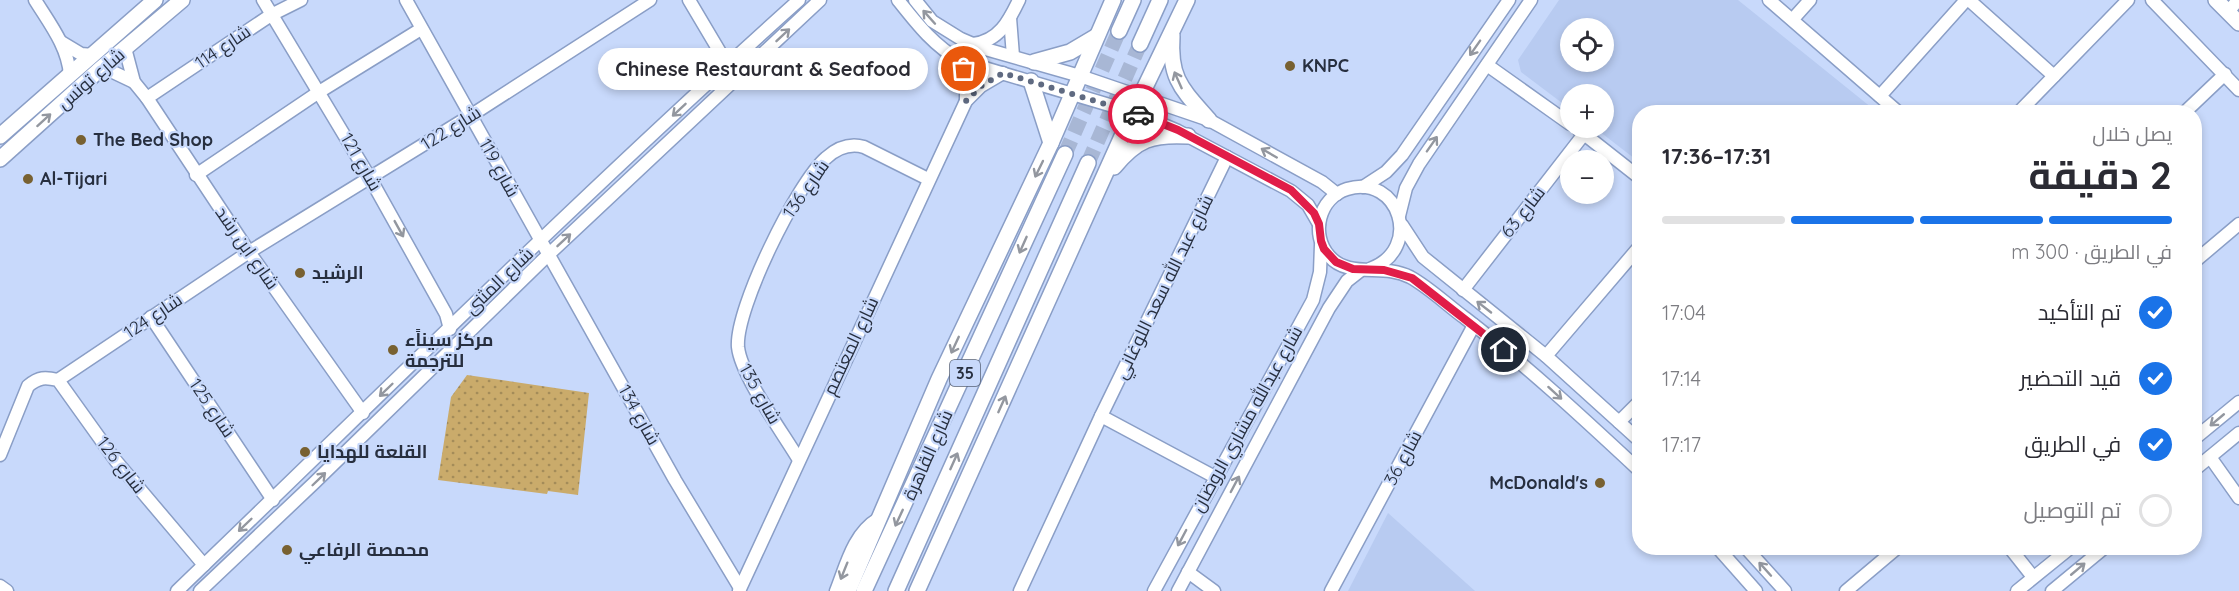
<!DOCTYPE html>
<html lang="ar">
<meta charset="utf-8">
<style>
body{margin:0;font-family:Quicksand,Cairo,sans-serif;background:#f2f2f3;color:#2b2b33;direction:rtl;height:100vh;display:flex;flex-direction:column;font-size:22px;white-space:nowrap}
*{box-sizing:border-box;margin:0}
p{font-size:20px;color:#7c7c81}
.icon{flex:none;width:33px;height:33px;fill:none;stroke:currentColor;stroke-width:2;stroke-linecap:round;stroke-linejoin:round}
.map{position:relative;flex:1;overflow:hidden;direction:ltr}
.panel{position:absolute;left:1632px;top:105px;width:570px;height:450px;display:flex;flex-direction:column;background:#fff;border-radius:24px;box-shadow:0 3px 9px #0003;direction:rtl}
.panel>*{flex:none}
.buttons{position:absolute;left:1560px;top:18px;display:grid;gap:12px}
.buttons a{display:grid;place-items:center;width:54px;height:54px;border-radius:50%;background:#fff;box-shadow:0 3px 9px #0003;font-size:30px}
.pin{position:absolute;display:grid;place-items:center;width:51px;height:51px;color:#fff;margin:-26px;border:3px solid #fff;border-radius:50%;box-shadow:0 2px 6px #0007}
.courier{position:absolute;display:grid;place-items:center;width:60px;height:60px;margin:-30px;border:4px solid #e11d48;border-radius:50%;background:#fff;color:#222;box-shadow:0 2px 8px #0007}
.bubble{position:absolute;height:42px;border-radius:21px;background:#fff;box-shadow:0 3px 9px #0003;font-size:20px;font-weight:700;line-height:42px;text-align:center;direction:rtl}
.summary em{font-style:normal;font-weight:700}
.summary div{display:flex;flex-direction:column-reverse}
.summary{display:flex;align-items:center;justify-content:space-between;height:102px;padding:0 30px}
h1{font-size:39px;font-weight:700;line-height:45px}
.bar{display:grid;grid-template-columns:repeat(4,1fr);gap:9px 6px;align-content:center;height:72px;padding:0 30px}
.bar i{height:8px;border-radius:4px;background:#e1e1e2}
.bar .current{background:#1a73e8}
.bar p{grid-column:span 4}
ol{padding:0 30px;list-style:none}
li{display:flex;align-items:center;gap:18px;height:66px}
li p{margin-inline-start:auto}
li .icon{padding:6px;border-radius:50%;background:#1a73e8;color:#fff;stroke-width:4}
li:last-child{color:#7c7c81}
li i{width:33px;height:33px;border:3px solid #e1e1e2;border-radius:50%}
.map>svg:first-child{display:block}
.built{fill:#b8cbf1;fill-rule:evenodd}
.grass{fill:url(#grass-dots)}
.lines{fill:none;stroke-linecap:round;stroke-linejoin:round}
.major-tunnel{stroke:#a8b7d5;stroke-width:15;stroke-dasharray:15 8;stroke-linecap:butt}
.minor-casing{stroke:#8a9ec6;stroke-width:15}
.major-casing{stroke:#8a9ec6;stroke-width:18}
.minor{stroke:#fff;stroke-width:12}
.major{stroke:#fff;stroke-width:15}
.oneway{stroke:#93979f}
.done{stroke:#5f6a81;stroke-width:6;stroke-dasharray:0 10.8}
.route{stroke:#e11d48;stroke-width:8}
.poi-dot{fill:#786131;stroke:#c8d9fb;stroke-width:2}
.labels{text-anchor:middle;stroke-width:4.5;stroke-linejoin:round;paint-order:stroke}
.shield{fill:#c8d9fb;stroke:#576277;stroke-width:1.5}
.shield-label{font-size:16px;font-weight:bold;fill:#272f3f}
.street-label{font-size:18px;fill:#272f3f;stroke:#c8d9fb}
.poi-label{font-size:18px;font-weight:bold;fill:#272f3f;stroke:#c8d9fb;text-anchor:start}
</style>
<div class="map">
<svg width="2239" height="591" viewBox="0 0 2239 591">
<defs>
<pattern id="grass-dots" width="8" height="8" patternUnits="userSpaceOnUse" patternTransform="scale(1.5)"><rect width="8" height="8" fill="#caab6b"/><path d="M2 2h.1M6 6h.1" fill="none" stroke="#a48c59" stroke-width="1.8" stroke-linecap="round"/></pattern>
</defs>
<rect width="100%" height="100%" fill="#c8d9fb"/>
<g class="built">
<path d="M1559 0H1738L1877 112H1640L1639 162 1595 128H1604V94H1570V109L1521 72 1518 60ZM1570 28H1604V62H1570Z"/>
<polygon points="1388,513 1475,591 1348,591"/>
</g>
<polygon class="grass" points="467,375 589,393 578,495 548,491 547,494 438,480 451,397"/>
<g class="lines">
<g class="major-tunnel">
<polyline points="1065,154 1119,31"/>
<polyline points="1088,163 1140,44"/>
</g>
<defs>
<g id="minor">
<path d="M35 0C50 24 68 47 70 75"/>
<polyline points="263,0 370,178 446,314 450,329"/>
<polyline points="406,0 675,480 740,588"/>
<polyline points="689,0 727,64"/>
<path d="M898 0C917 24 934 46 961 61L1133 112 1178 131 1291 191 1308 205 1319 224"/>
<polyline points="915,0 932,21 961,39 982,48 1080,76 1209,120 1322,182 1337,194"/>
<polyline points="1769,0 1898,112"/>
<polyline points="1969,0 2054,76"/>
<polyline points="2152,0 2239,90"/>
<polyline points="2228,12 2238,0"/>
<polyline points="1010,18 1013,56"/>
<polyline points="1793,19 1810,0"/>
<polyline points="61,42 81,54 93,55"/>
<path d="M973 44C999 41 1009 21 1019 0"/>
<polyline points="125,48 134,82 147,98 249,252 363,413"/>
<polyline points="961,61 966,77 966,101"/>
<polyline points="1487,65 1570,124"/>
<polyline points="101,69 113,72 134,82"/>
<polyline points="1880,96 1966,0"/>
<polyline points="147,98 271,15 301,0"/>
<polyline points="2019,112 2128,0"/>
<polyline points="2185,112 2225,74"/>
<polyline points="1579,130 1640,178"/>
<polyline points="196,175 319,92 421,29"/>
<polyline points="1363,187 1386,172 1402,155 1509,0"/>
<polyline points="1399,216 1406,188 1419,164 1531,0"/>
<polyline points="1402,225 1423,257 1546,356 1640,441"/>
<polyline points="2194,262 2239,224"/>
<path d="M1370 269C1424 249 1399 173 1347 189 1319 198 1310 234 1329 256 1349 279 1383 263 1410 277 1430 288 1447 305 1465 318 1526 365 1583 418 1640 471"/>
<polyline points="1463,290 1584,134"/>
<polyline points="151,317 273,500"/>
<polyline points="1546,356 1640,246"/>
<polyline points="58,380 249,252 470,116 650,0"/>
<polyline points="1101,416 1215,477"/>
<polyline points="1619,422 1640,401"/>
<polyline points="2194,439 2239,402"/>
<path d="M0 455 28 386C39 377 45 377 58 380L116 461 204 565"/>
<polyline points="2210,457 2239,498"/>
<path d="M799 460C783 433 741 376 738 347 735 309 797 183 826 158 837 148 850 143 864 147L928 179"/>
<polyline points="2194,470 2239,433"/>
<polyline points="1718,548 1756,591"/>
<polyline points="1746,548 1785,591"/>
<polyline points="2010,548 2033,577"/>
<polyline points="1188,572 1214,591"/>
<polyline points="0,586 7,591"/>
<path d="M177 591C383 393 586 191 799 0"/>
<polyline points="200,591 314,483 548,255 820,0"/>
<polyline points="739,591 966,101 981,86 1003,73"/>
<path d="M836 591C846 566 853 534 878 519"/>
<polyline points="1020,591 1101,416 1227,157"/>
<polyline points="1154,591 1313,300 1320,272 1321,245"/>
<polyline points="1178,591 1329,308 1347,281 1361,270"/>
<polyline points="1331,591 1474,325"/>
<polyline points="1846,591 1897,548"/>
<polyline points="2017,591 2070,548"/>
<polyline points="2052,591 2104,548"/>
</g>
<g id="major">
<polyline points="2216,0 2239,23"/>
<polyline points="1119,31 1133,0"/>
<path d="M1172 36C1169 79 1182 89 1209 120"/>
<polyline points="1140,44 1160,0"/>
<polyline points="1034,62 1070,52 1097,36"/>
<polyline points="1031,81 1051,143"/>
<polyline points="0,136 155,0"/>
<polyline points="0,159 98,71 182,0"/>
<path d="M1114 167C1137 139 1152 134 1188 136"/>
<polyline points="848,591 939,379 1051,143 1113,0"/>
<polyline points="864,591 1065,154"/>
<polyline points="896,591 1088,163"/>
<polyline points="917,591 1133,112 1187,0"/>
</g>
</defs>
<use href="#minor" class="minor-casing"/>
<use href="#major" class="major-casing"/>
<use href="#minor" class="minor"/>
<use href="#major" class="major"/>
</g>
<defs><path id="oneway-shaft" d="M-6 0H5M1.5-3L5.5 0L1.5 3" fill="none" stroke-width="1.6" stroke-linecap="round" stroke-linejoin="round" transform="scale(1.5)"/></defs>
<g class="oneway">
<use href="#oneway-shaft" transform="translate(929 17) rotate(-132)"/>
<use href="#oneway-shaft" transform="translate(783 35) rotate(-43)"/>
<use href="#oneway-shaft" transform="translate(1475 48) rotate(125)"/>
<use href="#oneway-shaft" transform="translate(1178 80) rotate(-114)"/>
<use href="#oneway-shaft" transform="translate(679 110) rotate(137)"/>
<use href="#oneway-shaft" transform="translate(44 120) rotate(-42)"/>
<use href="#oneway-shaft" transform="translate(1432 144) rotate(-55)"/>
<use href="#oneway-shaft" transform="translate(1269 153) rotate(-150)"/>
<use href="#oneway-shaft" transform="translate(1039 169) rotate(116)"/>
<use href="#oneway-shaft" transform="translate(399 229) rotate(61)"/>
<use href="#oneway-shaft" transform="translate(564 240) rotate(-43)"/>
<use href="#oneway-shaft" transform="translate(1023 245) rotate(114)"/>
<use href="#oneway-shaft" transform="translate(1484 307) rotate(-142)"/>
<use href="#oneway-shaft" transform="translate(955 345) rotate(115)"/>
<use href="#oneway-shaft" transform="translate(386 390) rotate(136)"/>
<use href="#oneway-shaft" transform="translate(1555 393) rotate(42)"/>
<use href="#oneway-shaft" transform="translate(1002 404) rotate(-66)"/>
<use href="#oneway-shaft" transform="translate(2217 420) rotate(140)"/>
<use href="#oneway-shaft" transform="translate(954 461) rotate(-66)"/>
<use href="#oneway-shaft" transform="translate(319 479) rotate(-44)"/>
<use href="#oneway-shaft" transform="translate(1235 484) rotate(-62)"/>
<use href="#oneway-shaft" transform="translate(899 518) rotate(115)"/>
<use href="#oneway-shaft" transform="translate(245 525) rotate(136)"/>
<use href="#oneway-shaft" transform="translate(1182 538) rotate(118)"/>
<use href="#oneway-shaft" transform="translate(1765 569) rotate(-132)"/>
<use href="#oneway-shaft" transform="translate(2078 569) rotate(-40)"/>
<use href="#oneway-shaft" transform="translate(844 571) rotate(112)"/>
</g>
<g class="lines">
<polyline class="done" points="964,69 966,85 966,101 981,86 1003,73 1138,114"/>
<polyline class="route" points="1138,114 1178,130 1291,190 1314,213 1319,224 1321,241 1324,249 1336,262 1353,269 1384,270 1412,278 1504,350"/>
</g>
<g class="poi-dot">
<circle cx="1290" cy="66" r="6"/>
<circle cx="81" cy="140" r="6"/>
<circle cx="28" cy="179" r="6"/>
<circle cx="300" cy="273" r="6"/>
<circle cx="393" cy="350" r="6"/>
<circle cx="305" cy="452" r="6"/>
<circle cx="1600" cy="483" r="6"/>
<circle cx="287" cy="550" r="6"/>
</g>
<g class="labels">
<rect class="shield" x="950" y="360" width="30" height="26" rx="4.5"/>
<g class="shield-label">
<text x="965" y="379">35</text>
</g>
<g class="street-label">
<text transform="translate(223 47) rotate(-34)" y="6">شارع 114</text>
<text transform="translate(91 79) rotate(-41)" y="6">شارع تونس</text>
<text transform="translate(451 128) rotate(-32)" y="6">شارع 122</text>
<text transform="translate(361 162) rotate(60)" y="6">شارع 121</text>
<text transform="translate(499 168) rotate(61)" y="6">شارع 119</text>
<text transform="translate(806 189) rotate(-55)" y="6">شارع 136</text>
<text transform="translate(1523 212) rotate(-52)" y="6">شارع 63</text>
<text transform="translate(247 248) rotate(55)" y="6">شارع ابن رشد</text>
<text transform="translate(499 281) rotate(-44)" y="6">شارع المثنى</text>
<text transform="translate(1164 287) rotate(-64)" y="6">شارع عبد الله سعد اللوغاني</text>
<text transform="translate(153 316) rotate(-34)" y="6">شارع 124</text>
<text transform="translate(851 346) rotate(-65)" y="6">شارع المعتصم</text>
<text transform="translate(760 394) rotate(61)" y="6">شارع 135</text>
<text transform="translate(212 408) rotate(56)" y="6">شارع 125</text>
<text transform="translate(639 415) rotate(61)" y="6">شارع 134</text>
<text transform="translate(1247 419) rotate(-61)" y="6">شارع عبدالله مشاري الروضان</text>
<text transform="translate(928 455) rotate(-66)" y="6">شارع القاهرة</text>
<text transform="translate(1403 458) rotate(-62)" y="6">شارع 36</text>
<text transform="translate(121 465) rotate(52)" y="6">شارع 126</text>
</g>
<g class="poi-label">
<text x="1302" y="72">KNPC</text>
<text x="93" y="146">The Bed Shop</text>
<text x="40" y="185">Al-Tijari</text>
<text x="312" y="279">الرشيد</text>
<text x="405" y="346">مركز سيناًء<tspan x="405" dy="21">للترجمة</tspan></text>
<text x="317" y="458">القلعة للهدايا</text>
<text x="1588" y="489" text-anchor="end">McDonald's</text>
<text x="299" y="556">محمصة الرفاعي</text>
</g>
</g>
</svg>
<div class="buttons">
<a><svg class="icon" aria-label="locate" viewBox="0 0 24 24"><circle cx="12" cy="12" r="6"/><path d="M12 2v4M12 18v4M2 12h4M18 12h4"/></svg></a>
<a>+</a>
<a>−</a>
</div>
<div class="pin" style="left:964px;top:69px;background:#ea580c"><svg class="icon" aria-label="bag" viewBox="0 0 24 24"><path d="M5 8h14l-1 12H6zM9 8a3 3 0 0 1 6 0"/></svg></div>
<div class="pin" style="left:1504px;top:350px;background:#1f2937"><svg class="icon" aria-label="home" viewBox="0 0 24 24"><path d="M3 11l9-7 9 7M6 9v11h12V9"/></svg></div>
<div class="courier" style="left:1138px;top:114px"><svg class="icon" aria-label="car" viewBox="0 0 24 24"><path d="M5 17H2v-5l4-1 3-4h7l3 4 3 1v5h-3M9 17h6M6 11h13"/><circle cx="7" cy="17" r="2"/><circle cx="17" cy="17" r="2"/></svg></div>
<div class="bubble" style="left:598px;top:48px;width:330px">Chinese Restaurant &amp; Seafood</div>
<section class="panel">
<div class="summary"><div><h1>2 دقيقة</h1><p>يصل خلال</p></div><em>17:31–17:36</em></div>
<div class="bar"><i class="current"></i><i class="current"></i><i class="current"></i><i></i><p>في الطريق · 300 m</p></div>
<ol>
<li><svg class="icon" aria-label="check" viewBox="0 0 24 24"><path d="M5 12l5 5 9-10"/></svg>تم التأكيد<p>17:04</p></li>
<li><svg class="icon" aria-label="check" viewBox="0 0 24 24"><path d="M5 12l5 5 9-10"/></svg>قيد التحضير<p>17:14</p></li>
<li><svg class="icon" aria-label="check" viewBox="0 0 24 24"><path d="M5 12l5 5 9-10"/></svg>في الطريق<p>17:17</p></li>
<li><i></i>تم التوصيل</li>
</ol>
</section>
</div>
